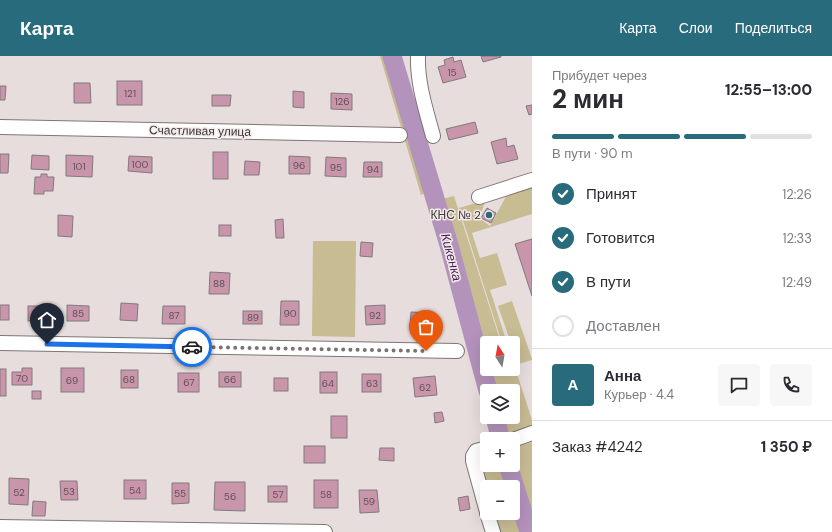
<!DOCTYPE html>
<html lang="ru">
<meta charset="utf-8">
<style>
body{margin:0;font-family:"DM Sans",sans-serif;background:#f7f7f7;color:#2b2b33;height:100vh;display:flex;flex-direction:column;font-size:15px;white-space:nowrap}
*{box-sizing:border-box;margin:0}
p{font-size:13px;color:#7c7c81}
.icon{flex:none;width:22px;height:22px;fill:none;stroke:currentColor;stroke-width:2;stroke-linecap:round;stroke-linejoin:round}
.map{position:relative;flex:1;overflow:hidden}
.drawer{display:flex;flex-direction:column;background:#fff;width:300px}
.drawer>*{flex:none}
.needle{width:26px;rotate:349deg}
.controls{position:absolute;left:480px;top:280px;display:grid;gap:8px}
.controls a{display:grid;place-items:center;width:40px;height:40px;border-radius:4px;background:#fff;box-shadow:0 4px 16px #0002;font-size:20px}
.pin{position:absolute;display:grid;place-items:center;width:34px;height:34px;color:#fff;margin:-41px -17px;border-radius:50% 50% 50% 0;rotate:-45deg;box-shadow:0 0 4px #0007}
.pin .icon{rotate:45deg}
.courier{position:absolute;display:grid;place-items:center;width:40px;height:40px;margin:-20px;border:3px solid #1a73e8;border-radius:50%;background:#fff;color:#222;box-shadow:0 1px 5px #0007}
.summary em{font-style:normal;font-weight:800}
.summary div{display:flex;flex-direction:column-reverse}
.summary{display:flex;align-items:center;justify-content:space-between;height:68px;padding:0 20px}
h1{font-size:26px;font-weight:800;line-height:30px}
.bar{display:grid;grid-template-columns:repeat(4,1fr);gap:6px 4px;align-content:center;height:48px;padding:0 20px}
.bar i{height:5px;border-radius:3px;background:#e1e1e2}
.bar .on{background:#276b7c}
.bar p{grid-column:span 4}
.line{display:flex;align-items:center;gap:10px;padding:0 20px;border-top:1px solid #e1e1e2}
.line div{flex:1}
.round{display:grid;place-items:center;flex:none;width:42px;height:42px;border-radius:4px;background:#f7f7f7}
ol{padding:0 20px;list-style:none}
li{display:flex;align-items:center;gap:12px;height:44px}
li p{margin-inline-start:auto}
li .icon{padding:4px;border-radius:50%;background:#276b7c;color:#fff;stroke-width:4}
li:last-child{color:#7c7c81}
li i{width:22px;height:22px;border:2px solid #e1e1e2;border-radius:50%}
header{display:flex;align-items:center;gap:24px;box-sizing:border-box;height:56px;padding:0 20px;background:#276b7c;color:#fff}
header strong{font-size:19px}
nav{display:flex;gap:22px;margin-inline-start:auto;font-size:14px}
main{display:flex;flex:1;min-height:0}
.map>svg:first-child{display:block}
.green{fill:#c8bc93}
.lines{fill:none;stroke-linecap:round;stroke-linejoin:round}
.river{stroke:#b392bc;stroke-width:19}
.building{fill:#c995aa;stroke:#817a7d}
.minor-casing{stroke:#7e7675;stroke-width:16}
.minor{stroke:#fff;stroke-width:14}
.done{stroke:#787372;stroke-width:4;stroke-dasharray:0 7.2}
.route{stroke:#1a73e8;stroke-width:5}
.poi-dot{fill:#276b7c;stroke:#f3eae9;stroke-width:1.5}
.labels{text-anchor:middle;stroke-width:3;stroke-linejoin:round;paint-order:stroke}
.number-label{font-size:10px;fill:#605155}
.street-label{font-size:12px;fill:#3d3a39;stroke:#f3eae9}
.poi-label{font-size:12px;fill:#3d3a39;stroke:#f3eae9;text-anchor:end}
.water-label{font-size:13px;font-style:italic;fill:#481f53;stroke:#f3eae9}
</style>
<header>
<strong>Карта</strong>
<nav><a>Карта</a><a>Слои</a><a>Поделиться</a></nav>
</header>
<main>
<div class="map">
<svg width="532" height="476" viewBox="0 0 532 476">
<rect width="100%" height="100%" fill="#e6dddc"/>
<g class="green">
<polygon points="380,0 393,0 435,138 433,140 432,146 429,135 421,139"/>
<polygon points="532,128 532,158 472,177 480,202 497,197 507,229 490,234 507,287 502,287 459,152 486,144 479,162 490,170 509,135"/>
<polygon points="454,140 501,287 487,287 487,313 513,313 513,305 532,364 532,372 504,380 499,361 513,361 513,335 492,335 438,144"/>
<polygon points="313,185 356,185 355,281 312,280"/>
<polygon points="512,245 532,303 532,304 518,308 513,294 513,287 511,287 498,250"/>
<polygon points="532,386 532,476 531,476 510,409 513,409 513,404 515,404 513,392"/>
<path d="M487 405V409H507L527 476H498L492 457H513V431H487C484 422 477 411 487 405Z"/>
</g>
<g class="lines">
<g class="river">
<polyline points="392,0 449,189 488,335"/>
<polyline points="495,361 500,381"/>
<polyline points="508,409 529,476"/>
</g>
</g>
<g class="building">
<polygon points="481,0 501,0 501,1 483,6"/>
<polygon points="453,1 454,6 461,4 466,21 443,27 438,11 445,9 444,4"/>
<rect x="117" y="25" width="25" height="24"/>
<polygon points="74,27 90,27 91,47 74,47"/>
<polygon points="0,30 6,30 5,44 0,44"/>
<polygon points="293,35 304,36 304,52 293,51"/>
<polygon points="331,37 352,38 352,54 331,53"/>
<polygon points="212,39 231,39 230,50 212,50"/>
<polygon points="532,49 532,58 529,59 526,50"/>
<polygon points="475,66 478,77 449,84 446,73"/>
<polygon points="506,82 507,91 514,89 518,103 497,108 491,86"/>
<rect x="213" y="96" width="15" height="27"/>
<polygon points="0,98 9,98 8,117 0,117"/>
<polygon points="32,99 49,100 49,114 31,113"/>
<polygon points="66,99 93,100 92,121 66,120"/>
<polygon points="129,100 152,101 152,117 128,115"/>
<polygon points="289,100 310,101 310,118 289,118"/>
<polygon points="326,101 346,102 346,121 325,120"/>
<polygon points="245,105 260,106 259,119 244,119"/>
<polygon points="364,106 382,106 382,121 363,121"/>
<polygon points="41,118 47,118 47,121 54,121 53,135 44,135 44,138 34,138 35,121 41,121"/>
<polygon points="487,152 496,157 491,167 481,162"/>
<polygon points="58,159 73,160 72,181 58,180"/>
<polygon points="283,163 284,182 276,182 275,164"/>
<rect x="219" y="169" width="12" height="11"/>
<polygon points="532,183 532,240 515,188"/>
<polygon points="361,186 373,187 372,201 360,200"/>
<polygon points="210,216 230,217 229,238 209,238"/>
<polygon points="281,245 299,245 299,269 280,269"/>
<polygon points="121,247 138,248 137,265 120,264"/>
<rect x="0" y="249" width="9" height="15"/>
<polygon points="67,249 89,250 89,265 67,265"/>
<polygon points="385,249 385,268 366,269 365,250"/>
<rect x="28" y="250" width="21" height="15"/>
<polygon points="163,250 185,250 185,268 162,268"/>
<rect x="243" y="255" width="19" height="13"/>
<polygon points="411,256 433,257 432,273 410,272"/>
<polygon points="22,312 32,312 32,329 12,329 12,316 22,316"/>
<rect x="61" y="312" width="23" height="24"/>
<rect x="0" y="313" width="6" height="27"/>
<rect x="121" y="314" width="17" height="18"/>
<rect x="219" y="316" width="22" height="15"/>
<rect x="320" y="316" width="17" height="21"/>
<rect x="178" y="317" width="21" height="19"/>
<rect x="362" y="318" width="19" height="18"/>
<polygon points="435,320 437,339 415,341 413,322"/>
<rect x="274" y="322" width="14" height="13"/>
<rect x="32" y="335" width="9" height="8"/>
<polygon points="442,356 444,365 435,367 434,357"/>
<rect x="331" y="360" width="16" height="22"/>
<rect x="304" y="390" width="21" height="17"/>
<polygon points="380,392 394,392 394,405 379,404"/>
<polygon points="9,422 29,423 28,449 9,448"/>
<rect x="124" y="424" width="22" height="19"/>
<rect x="314" y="424" width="24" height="28"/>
<polygon points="60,425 77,425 78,444 61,444"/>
<polygon points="215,426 245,426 245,455 214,454"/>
<polygon points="172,427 189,427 189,447 172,448"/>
<rect x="268" y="430" width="19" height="16"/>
<polygon points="359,434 377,434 379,456 360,457"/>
<polygon points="468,440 470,453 460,455 458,442"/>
<polygon points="33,445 46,446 45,460 32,460"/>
</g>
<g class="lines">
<defs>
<g id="minor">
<path d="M418 0C417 27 426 54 433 80"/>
<polyline points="0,71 400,79"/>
<polyline points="479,141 532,124"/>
<polyline points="0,287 457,295"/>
<polyline points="513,384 532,377"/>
<polyline points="487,392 476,395 473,400 473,405 487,456"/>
<polyline points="487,457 493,476"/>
<polyline points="0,471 325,476"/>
</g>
</defs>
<use href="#minor" class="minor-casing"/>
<use href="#minor" class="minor"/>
</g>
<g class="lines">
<polyline class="done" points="192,291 426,295"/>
<polyline class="route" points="47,288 192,291"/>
</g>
<circle class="poi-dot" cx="489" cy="159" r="4"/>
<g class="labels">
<g class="number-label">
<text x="452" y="20">15</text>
<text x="130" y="41">121</text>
<text x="342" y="49">126</text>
<text x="140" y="112">100</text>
<text x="299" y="113">96</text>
<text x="79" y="114">101</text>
<text x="336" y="115">95</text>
<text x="373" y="117">94</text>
<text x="219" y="231">88</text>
<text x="78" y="261">85</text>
<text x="290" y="261">90</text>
<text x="174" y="263">87</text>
<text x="375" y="263">92</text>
<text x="253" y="265">89</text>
<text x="22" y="326">70</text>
<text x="129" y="327">68</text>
<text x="230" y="327">66</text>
<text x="72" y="328">69</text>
<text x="189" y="330">67</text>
<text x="328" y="331">64</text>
<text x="372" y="331">63</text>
<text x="425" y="335">62</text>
<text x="135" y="438">54</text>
<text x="69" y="439">53</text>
<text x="19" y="440">52</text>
<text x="180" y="441">55</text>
<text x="278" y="442">57</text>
<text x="326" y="442">58</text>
<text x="230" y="444">56</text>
<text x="369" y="449">59</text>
</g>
<g class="street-label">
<text transform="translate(200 75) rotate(1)" y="4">Счастливая улица</text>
</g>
<g class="poi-label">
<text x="481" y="163">КНС № 2</text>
</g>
<g class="water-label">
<text transform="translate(452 201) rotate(75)" y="5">Кикенка</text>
</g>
</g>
</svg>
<div class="controls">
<a><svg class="needle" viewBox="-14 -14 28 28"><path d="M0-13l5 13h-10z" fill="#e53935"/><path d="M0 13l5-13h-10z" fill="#7c7c81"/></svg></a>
<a><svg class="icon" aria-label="layers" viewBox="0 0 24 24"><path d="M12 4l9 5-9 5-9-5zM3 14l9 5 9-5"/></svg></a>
<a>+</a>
<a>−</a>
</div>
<div class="pin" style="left:426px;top:295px;background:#ea580c"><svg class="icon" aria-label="bag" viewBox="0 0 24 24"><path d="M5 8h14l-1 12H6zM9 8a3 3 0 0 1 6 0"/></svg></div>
<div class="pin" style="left:47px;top:288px;background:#1f2937"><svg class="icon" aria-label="home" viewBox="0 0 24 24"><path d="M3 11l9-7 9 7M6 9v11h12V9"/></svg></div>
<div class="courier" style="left:192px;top:291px"><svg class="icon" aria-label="car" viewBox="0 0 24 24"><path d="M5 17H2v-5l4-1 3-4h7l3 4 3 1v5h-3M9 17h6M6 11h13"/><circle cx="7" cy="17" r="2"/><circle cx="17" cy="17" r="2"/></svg></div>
</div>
<section class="drawer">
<div class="summary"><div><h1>2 мин</h1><p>Прибудет через</p></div><em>12:55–13:00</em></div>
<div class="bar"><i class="on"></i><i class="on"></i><i class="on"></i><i></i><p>В пути · 90 m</p></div>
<ol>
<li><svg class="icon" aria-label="check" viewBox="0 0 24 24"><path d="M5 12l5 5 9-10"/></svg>Принят<p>12:26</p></li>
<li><svg class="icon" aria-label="check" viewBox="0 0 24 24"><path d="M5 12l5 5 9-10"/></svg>Готовится<p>12:33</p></li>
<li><svg class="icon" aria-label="check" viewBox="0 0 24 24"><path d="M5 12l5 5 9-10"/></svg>В пути<p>12:49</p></li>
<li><i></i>Доставлен</li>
</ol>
<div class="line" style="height:72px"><b class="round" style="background:#276b7c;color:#fff">А</b><div><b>Анна</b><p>Курьер · 4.4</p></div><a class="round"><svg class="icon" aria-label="chat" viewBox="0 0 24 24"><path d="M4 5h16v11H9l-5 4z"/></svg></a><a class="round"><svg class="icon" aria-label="phone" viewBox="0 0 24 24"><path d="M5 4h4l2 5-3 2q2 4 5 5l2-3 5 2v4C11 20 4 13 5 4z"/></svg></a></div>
<div class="line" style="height:52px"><div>Заказ #4242</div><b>1 350 ₽</b></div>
</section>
</main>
